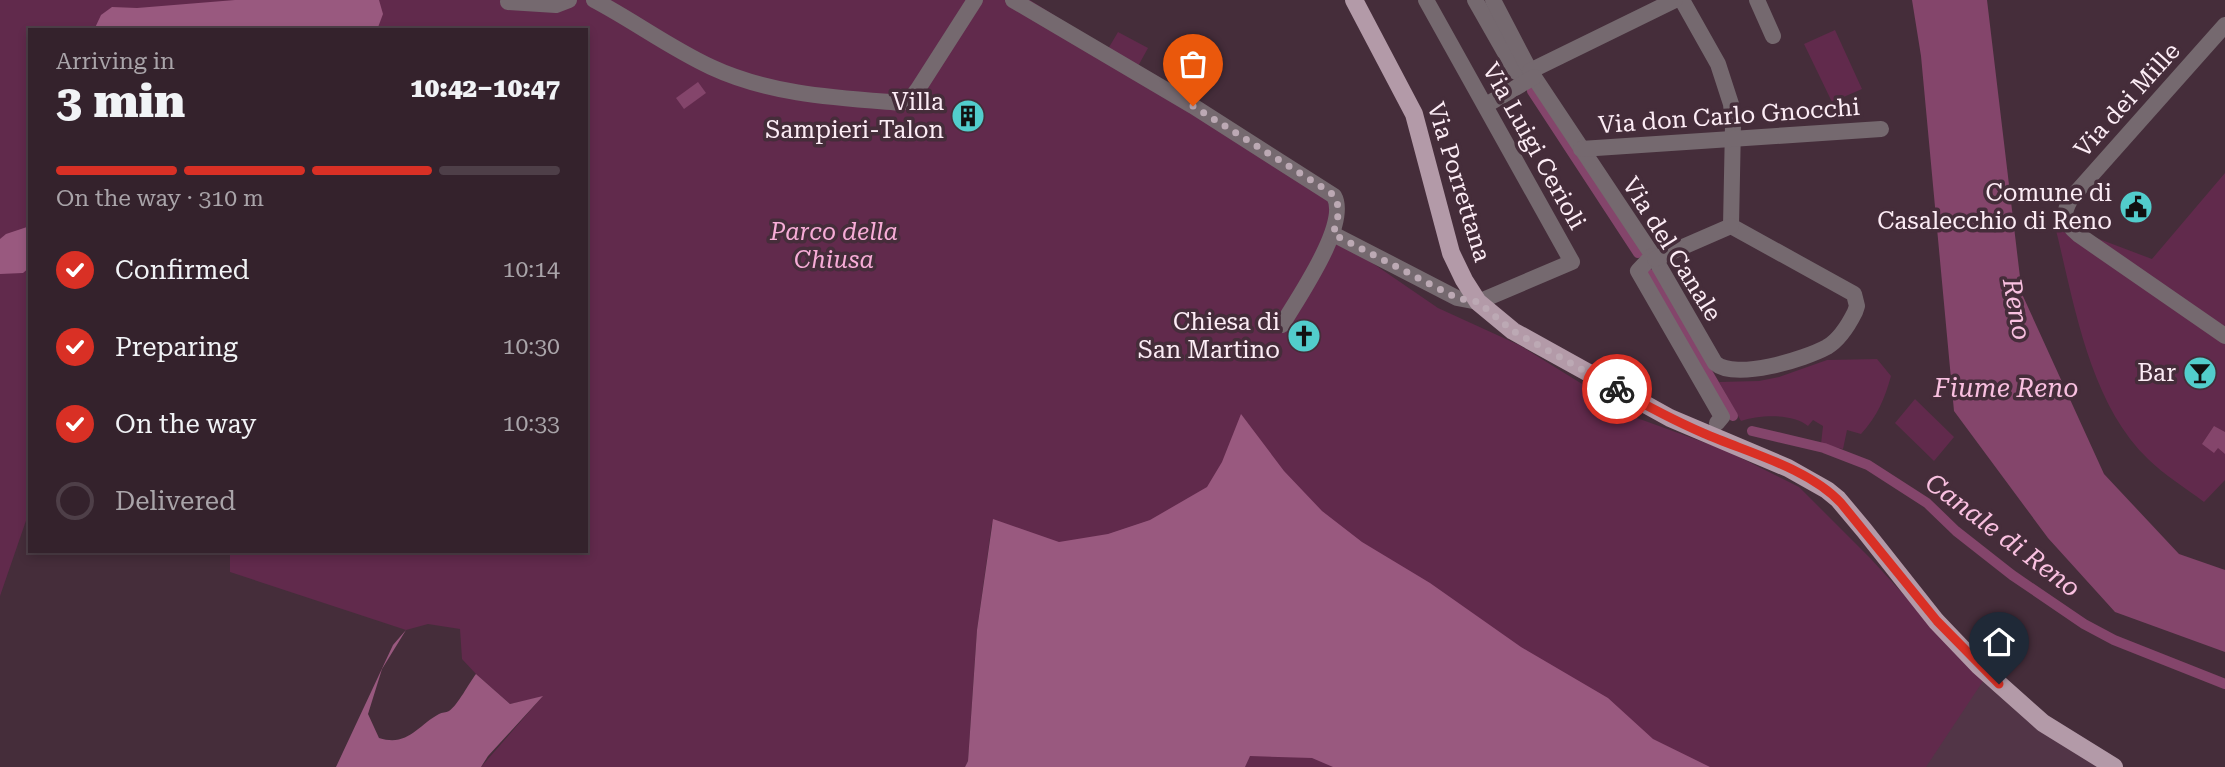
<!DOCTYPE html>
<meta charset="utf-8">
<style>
body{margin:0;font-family:"Roboto Serif",serif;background:#3f2f38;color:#f1f3f6;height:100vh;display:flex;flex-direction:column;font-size:26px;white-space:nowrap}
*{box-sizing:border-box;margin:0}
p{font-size:23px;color:#a9a4a9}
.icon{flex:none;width:38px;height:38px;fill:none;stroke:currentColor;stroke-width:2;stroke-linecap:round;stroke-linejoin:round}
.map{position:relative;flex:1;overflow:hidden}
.details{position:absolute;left:28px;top:28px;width:560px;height:525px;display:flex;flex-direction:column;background:#34222c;border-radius:0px;box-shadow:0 4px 10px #0003,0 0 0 2px #4e3f48}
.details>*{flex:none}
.pin{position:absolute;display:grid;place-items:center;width:60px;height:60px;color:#fff;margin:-72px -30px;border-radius:50% 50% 50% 0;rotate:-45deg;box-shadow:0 0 7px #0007}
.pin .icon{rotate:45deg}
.courier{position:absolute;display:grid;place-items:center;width:70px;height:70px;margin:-35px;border:5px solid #d93025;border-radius:50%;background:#fff;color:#222;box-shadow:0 2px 9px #0007}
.summary em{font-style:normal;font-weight:800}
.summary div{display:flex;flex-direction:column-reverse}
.summary{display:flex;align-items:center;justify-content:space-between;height:119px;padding:0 28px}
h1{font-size:46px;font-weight:800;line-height:52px}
.bar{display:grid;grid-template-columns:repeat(4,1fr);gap:10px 7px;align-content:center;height:84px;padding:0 28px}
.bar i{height:9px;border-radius:5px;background:#4e3f48}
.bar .on{background:#d93025}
.bar p{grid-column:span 4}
ol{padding:0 28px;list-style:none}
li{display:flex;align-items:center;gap:21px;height:77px}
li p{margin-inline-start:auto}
li .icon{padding:7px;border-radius:50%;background:#d93025;color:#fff;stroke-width:4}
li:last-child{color:#a9a4a9}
li i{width:38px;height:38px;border:4px solid #4e3f48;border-radius:50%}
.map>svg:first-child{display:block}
.built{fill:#523547}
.green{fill:#612a4c}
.forest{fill:#99597f}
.water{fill:#84456b}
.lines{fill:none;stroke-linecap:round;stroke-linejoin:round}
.canal{stroke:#84456b;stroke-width:10}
.minor{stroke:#75696f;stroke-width:16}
.major{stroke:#b39aa8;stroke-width:18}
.done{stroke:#bca9b4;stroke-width:7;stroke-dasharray:0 12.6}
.route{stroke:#d93025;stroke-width:9}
.labels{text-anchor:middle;stroke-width:7;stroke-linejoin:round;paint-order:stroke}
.street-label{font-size:24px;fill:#fcecf5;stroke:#452d3a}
.poi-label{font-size:24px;fill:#fcecf5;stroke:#452d3a;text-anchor:end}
.park-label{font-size:24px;font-style:italic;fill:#f7acd7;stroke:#452d3a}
.water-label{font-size:26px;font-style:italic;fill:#f9c0e0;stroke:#452d3a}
</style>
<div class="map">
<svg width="2225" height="767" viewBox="0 0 2225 767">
<rect width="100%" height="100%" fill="#452d3a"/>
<polygon class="built" points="1942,627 2043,723 2115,767 1858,767"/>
<g class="green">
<polygon points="0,0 1030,0 1108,49 1118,32 1148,48 1137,68 1333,199 1330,234 1438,308 1519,345 1637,418 1725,450 1799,487 1871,559 1983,681 1926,767 1000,767 992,523 977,630 968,761 965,767 481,767 542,697 510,704 476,674 462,659 460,629 428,624 406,630 230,572 230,551 586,551 586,30 30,30 30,509 0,596"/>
<polygon points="1835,30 1862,89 1832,102 1804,44"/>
<path d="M2225 173V480L2204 502C2186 488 2164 475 2148 459 2088 401 2074 301 2054 222L2152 259Z"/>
<path d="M1877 359 1891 376C1885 398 1877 417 1861 434L1847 430 1843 449 1821 444 1823 426 1813 420 1808 426C1793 413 1759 415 1741 421L1719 382 1759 381 1779 377 1827 360Z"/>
<polygon points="1915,399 1954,437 1934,461 1895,423"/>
</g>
<g class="forest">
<polygon points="235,0 379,0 383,14 377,30 94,30 101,15 112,7 137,8"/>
<polygon points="30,226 30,267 23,273 0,274 0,239 6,234"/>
<polygon points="1241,414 1284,471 1322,511 1362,542 1430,583 1521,647 1608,698 1653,739 1710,767 1333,767 1312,758 1250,756 1245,767 965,767 968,761 977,630 993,519 1059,542 1108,534 1150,520 1207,487 1222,462"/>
<path d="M406 630 382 669 368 714 379 738C408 747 417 726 439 714 442 712 446 713 449 711 458 705 469 683 476 674L510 704 543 696 488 756 481 767H336L393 645Z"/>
</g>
<g class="water">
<polygon points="1912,0 1987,0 2022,294 2104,474 2179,554 2225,570 2225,652 2115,612 2048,538 1954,411 1921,56"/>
<polygon points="698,82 706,93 684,109 676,98"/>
<polygon points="2214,426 2225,432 2225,454 2218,448 2214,453 2202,444"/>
</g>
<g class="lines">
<g class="canal">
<polyline points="1532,91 1638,253"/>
<polyline points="1650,274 1733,416"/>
<polyline points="1752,431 1824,448 1868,465 1927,503 1956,531 2012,575 2084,624 2114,640 2225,684"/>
</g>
<g class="minor">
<path d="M594 0C634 21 670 48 711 67 771 95 838 98 902 103L912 97 918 89 975 0"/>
<path d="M1013 0 1193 106 1334 196C1350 224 1297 299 1282 325"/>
<polyline points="1475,0 1516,72"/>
<path d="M1493 0 1530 71 1655 259 1715 363C1735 381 1805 359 1827 347 1839 340 1849 324 1855 312L1857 306 1854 294 1731 226"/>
<polyline points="1682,0 1718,64 1731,104 1733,125 1731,226"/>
<polyline points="1757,0 1773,36"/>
<polyline points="508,2 556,5 569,0"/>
<path d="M2225 25 2073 196C2061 213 2063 222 2079 235L2225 336"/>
<polyline points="1530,71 1675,0"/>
<polyline points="1486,105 1534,77"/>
<polyline points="1581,149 1881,129"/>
<polyline points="1333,234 1457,298 1478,302 1572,262 1426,0"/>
<polyline points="1652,256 1638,271 1722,417 1717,423"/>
<polyline points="1655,259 1731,226"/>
</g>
<polyline class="major" points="1354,0 1414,114 1451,253 1464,280 1478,302 1513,331 1670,418 1788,468 1827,490 1838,499 1864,530 1936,621 1979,666 2043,723 2114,767"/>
</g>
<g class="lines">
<path class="done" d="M1193 106 1330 192C1343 205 1338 218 1333 234L1457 298 1478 302 1513 331 1617 389"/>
<path class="route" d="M1617 389C1645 405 1673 420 1703 433 1746 452 1809 468 1841 503L1937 621 1999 684"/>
</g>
<defs>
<symbol id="building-disc" viewBox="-11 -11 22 22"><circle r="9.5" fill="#52cdcc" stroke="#452d3a"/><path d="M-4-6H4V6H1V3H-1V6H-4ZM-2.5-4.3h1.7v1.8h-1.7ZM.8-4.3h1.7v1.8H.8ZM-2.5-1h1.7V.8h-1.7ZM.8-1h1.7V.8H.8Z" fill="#111"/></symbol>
<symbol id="civic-disc" viewBox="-11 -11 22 22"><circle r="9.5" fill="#52cdcc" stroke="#452d3a"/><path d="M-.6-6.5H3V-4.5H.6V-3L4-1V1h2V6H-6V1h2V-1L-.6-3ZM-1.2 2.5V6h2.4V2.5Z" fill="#111"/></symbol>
<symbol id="church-disc" viewBox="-11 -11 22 22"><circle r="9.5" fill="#52cdcc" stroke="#452d3a"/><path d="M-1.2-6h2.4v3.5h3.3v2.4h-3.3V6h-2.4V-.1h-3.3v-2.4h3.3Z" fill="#111"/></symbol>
<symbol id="bar-disc" viewBox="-11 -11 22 22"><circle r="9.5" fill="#52cdcc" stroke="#452d3a"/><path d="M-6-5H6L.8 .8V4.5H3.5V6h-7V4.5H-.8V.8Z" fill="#111"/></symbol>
</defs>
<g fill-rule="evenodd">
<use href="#building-disc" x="949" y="97" width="38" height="38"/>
<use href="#civic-disc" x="2117" y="188" width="38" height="38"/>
<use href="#church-disc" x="1285" y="317" width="38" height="38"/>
<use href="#bar-disc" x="2181" y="354" width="38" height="38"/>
</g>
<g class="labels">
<g class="street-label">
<text transform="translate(2127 100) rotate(-48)" y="8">Via dei Mille</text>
<text transform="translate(1729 116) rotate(-4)" y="8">Via don Carlo Gnocchi</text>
<text transform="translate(1534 146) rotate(61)" y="8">Via Luigi Cerioli</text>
<text transform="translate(1459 182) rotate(73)" y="8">Via Porrettana</text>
<text transform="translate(1672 249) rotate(58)" y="8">Via del Canale</text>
</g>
<g class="poi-label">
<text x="944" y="110">Villa<tspan x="944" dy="28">Sampieri-Talon</tspan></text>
<text x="2112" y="201">Comune di<tspan x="2112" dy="28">Casalecchio di Reno</tspan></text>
<text x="1280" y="330">Chiesa di<tspan x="1280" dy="28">San Martino</tspan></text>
<text x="2176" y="381">Bar</text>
</g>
<g class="park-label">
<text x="834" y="240">Parco della<tspan x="834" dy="28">Chiusa</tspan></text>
</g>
<g class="water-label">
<text transform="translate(2017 309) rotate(80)" y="9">Reno</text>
<text x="2006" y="397">Fiume Reno</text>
<text transform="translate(2003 535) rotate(37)" y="9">Canale di Reno</text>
</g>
</g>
</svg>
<div class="pin" style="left:1193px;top:106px;background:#ea580c"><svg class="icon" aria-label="bag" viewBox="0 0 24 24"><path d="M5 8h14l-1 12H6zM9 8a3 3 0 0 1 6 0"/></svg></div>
<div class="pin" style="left:1999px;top:684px;background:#1f2937"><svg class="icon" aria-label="home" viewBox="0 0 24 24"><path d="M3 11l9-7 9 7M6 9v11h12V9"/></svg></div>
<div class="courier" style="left:1617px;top:389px"><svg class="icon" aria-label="bike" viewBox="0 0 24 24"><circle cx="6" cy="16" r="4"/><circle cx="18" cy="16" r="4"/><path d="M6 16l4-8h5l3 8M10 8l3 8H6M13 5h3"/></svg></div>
<section class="details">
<div class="summary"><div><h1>3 min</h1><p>Arriving in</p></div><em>10:42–10:47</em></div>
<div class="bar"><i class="on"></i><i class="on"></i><i class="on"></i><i></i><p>On the way · 310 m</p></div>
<ol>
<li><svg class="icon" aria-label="check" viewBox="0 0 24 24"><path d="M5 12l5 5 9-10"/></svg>Confirmed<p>10:14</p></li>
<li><svg class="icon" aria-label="check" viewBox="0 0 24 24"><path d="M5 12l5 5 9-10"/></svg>Preparing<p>10:30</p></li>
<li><svg class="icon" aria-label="check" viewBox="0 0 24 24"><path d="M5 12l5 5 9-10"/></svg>On the way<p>10:33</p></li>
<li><i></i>Delivered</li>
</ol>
</section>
</div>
